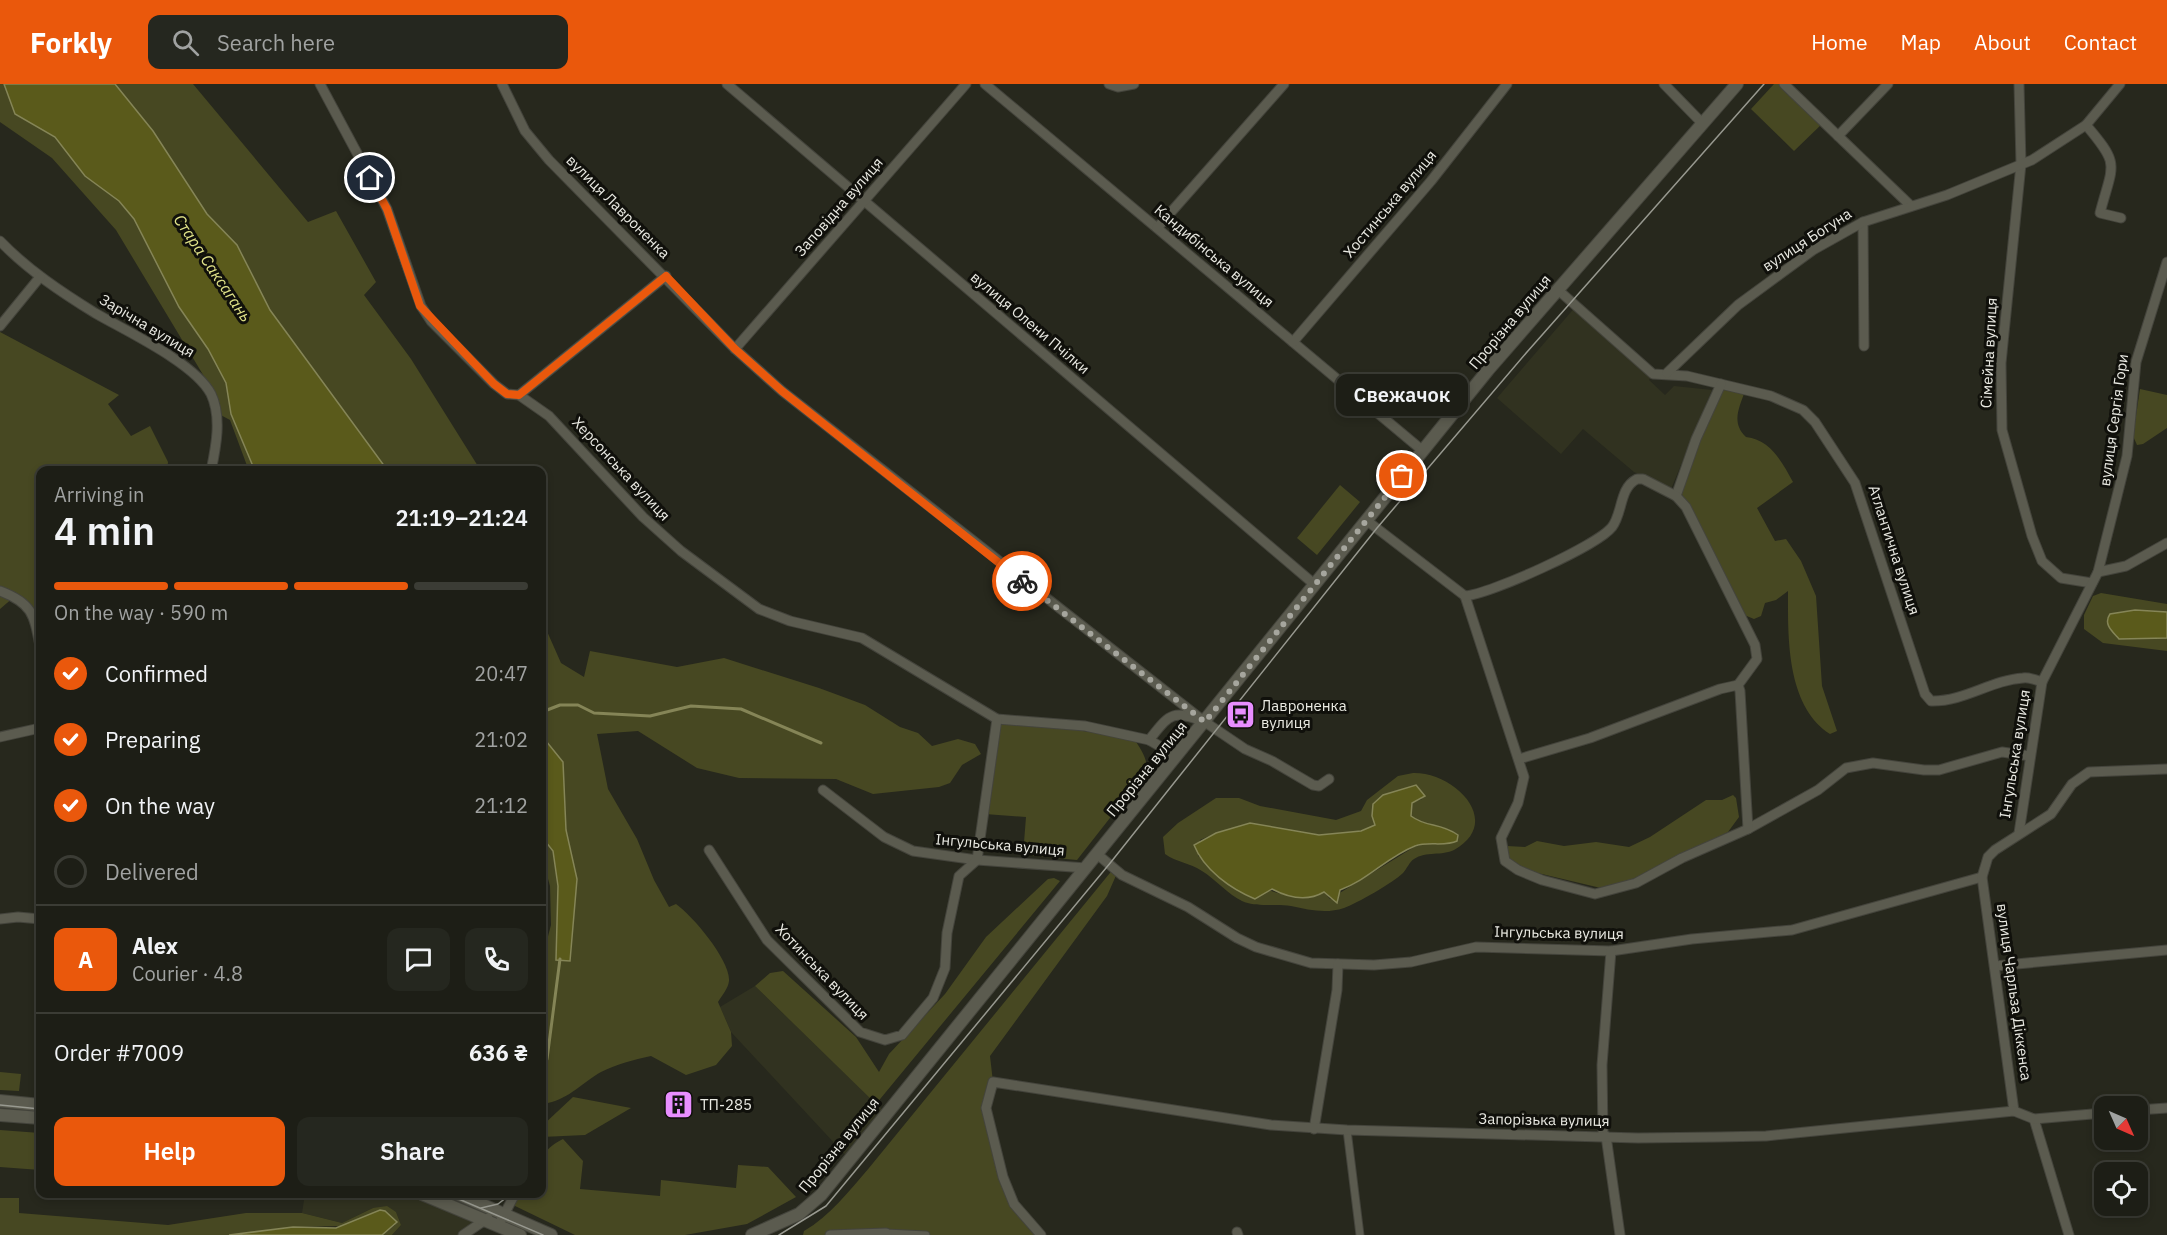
<!DOCTYPE html>
<meta charset="utf-8">
<style>
body{margin:0;font-family:"IBM Plex Sans",sans-serif;background:#25271f;color:#f1f3f6;height:100vh;display:flex;flex-direction:column;font-size:22px;white-space:nowrap}
*{box-sizing:border-box;margin:0}
p{font-size:20px;color:#a0a2a1}
.icon{flex:none;width:33px;height:33px;fill:none;stroke:currentColor;stroke-width:2;stroke-linecap:round;stroke-linejoin:round}
.map{position:relative;flex:1;overflow:hidden}
.side{position:absolute;left:36px;top:382px;width:510px;height:732px;display:flex;flex-direction:column;background:#1d1e16;border-radius:12px;box-shadow:0 3px 9px #0003,0 0 0 2px #3b3c35}
.side>*{flex:none}
.needle{width:39px;rotate:135deg}
.fabs{position:absolute;left:2094px;top:1012px;display:grid;gap:12px}
.fabs a{display:grid;place-items:center;width:54px;height:54px;border-radius:12px;background:#1d1e16;box-shadow:0 3px 9px #0003,0 0 0 2px #3b3c35;font-size:30px}
.pin{position:absolute;display:grid;place-items:center;width:51px;height:51px;color:#fff;margin:-26px;border:3px solid #fff;border-radius:50%;box-shadow:0 2px 6px #0007}
.courier{position:absolute;display:grid;place-items:center;width:60px;height:60px;margin:-30px;border:4px solid #ea580c;border-radius:50%;background:#fff;color:#222;box-shadow:0 2px 8px #0007}
.bubble{position:absolute;height:42px;border-radius:12px;background:#1d1e16;box-shadow:0 3px 9px #0003,0 0 0 2px #3b3c35;font-size:20px;font-weight:600;line-height:42px;text-align:center}
.summary em{font-style:normal;font-weight:600}
.summary div{display:flex;flex-direction:column-reverse}
.summary{display:flex;align-items:center;justify-content:space-between;height:102px;padding:0 18px}
h1{font-size:39px;font-weight:600;line-height:45px}
.bar{display:grid;grid-template-columns:repeat(4,1fr);gap:9px 6px;align-content:center;height:72px;padding:0 18px}
.bar i{height:8px;border-radius:4px;background:#3b3c35}
.bar .on{background:#ea580c}
.bar p{grid-column:span 4}
.line{display:flex;align-items:center;gap:15px;padding:0 18px;border-top:2px solid #3b3c35}
.line div{flex:1}
.round{display:grid;place-items:center;flex:none;width:63px;height:63px;border-radius:12px;background:#25271f}
ol{padding:0 18px;list-style:none}
li{display:flex;align-items:center;gap:18px;height:66px}
li p{margin-inline-start:auto}
li .icon{padding:6px;border-radius:50%;background:#ea580c;color:#fff;stroke-width:4}
li:last-child{color:#a0a2a1}
li i{width:33px;height:33px;border:3px solid #3b3c35;border-radius:50%}
.primary-button{display:flex;gap:12px;margin-top:auto;padding:12px 18px}
.primary-button a{flex:1;height:69px;border-radius:12px;background:#ea580c;color:#fff;font-size:24px;font-weight:600;line-height:69px;text-align:center}
.primary-button a+a{background:#25271f;color:#f1f3f6}
header{display:flex;align-items:center;gap:36px;box-sizing:border-box;height:84px;padding:0 30px;background:#ea580c;color:#fff}
header strong{font-size:28px}
nav{display:flex;gap:33px;margin-inline-start:auto;font-size:21px}
.search{width:420px;height:54px;background:#25271f;display:flex;align-items:center;gap:15px;box-sizing:border-box;padding:0 21px;border-radius:12px;color:#a0a2a1;font-size:22px}
.map>svg:first-child{display:block}
.built{fill:#313220}
.green{fill:#474822;fill-rule:evenodd}
.water{fill:#5a5a1b;stroke:#858557;stroke-width:1.5}
.lines{fill:none;stroke-linecap:round;stroke-linejoin:round}
.stream{stroke:#858557;stroke-width:3}
.pedestrian-casing{stroke:#44443c;stroke-width:9}
.minor-casing{stroke:#44443c;stroke-width:11}
.secondary-casing{stroke:#44443c;stroke-width:14}
.pedestrian{stroke:#5b5b4f;stroke-width:7}
.minor{stroke:#5b5b4f;stroke-width:9}
.secondary{stroke:#5b5b4f;stroke-width:12}
.tram{stroke:#989990;stroke-width:1.5}
.done{stroke:#a6a69e;stroke-width:6;stroke-dasharray:0 10.8}
.route{stroke:#ea580c;stroke-width:8}
.labels{text-anchor:middle;stroke-width:6;stroke-linejoin:round;paint-order:stroke}
.street-label{font-size:15px;fill:#eaeae3;stroke:#10100b}
.poi-label{font-size:15px;fill:#eaeae3;stroke:#10100b;text-anchor:start}
.water-label{font-size:16px;font-style:italic;fill:#e3e58a;stroke:#10100b}
</style>
<header>
<strong>Forkly</strong>
<div class="search"><svg class="icon" aria-label="search" viewBox="0 0 24 24"><circle cx="10" cy="10" r="6"/><path d="M15 15l6 6"/></svg>Search here</div>
<nav><a>Home</a><a>Map</a><a>About</a><a>Contact</a></nav>
</header>
<div class="map">
<svg width="2167" height="1151" viewBox="0 0 2167 1151">
<rect width="100%" height="100%" fill="#27281d"/>
<g class="built">
<polygon points="1577,221 1653,290 1649,296 1665,311 1674,302 1712,306 1671,405 1634,388 1583,345 1561,370 1497,314"/>
<polygon points="755,902 885,1028 850,1076 731,948 720,923"/>
<polygon points="305,1110 422,1110 486,1137 463,1151 392,1151 401,1141 396,1128 373,1124 342,1139 302,1129"/>
</g>
<g class="green">
<polygon points="0,0 4,0 16,30 55,53 85,92 119,117 134,135 179,223 208,265 226,299 231,330 255,387 249,387 230,336 215,328 205,294 116,146 52,74 0,38"/>
<polygon points="115,0 193,0 308,138 336,127 376,198 364,211 411,275 481,387 388,387 270,226 237,161 207,130 153,47"/>
<polygon points="1774,0 1784,0 1824,38 1794,67 1751,25"/>
<polygon points="0,248 119,311 108,320 131,352 150,342 168,378 167,387 40,387 40,525 31,525 14,513 0,525"/>
<path d="M1721 300 1745 307C1739 324 1731 339 1746 353 1771 356 1782 378 1793 398L1757 424 1775 457 1786 455 1801 477 1816 512 1822 602 1837 647 1830 650C1786 621 1788 553 1788 507L1776 516 1765 519 1761 532 1754 535 1737 528 1676 412Z"/>
<polygon points="2140,305 2167,311 2167,344 2143,360 2137,361 2133,352"/>
<polygon points="1340,401 1360,418 1317,471 1297,454"/>
<polygon points="2101,509 2167,520 2167,567 2103,559 2084,545 2084,531 2093,512"/>
<path d="M542 536 561 579 584 593 590 567 677 583 724 574 819 604 865 621 900 643 918 649 932 662 958 655 975 660 981 670 962 681 950 699 939 703 873 710 836 695 739 694 697 684 638 647 597 650 608 705 637 755 654 796 669 823 676 820C692 831 731 877 729 897 728 905 722 911 718 918L731 948 732 962 716 981 686 991 651 972C633 976 617 980 601 988 582 999 570 1014 548 1019L542 1013V875L551 841 550 802 542 773V753L553 767 558 802 556 876 570 877 577 795 566 746 563 678 542 652Z"/>
<path d="M997 635 1134 654C1140 665 1149 675 1146 688L1077 776 1023 771 1026 733 985 730Z"/>
<path d="M1413 689C1455 688 1504 738 1454 766 1442 772 1426 767 1414 775 1409 778 1407 785 1403 789 1394 798 1356 820 1344 824 1326 830 1309 826 1291 822 1275 819 1257 824 1242 817 1229 811 1215 795 1202 787 1190 779 1176 778 1165 770L1163 753 1178 739 1216 714H1239L1260 722 1336 736 1361 727 1367 716 1398 692ZM1416 701 1422 715 1412 719 1411 732C1427 744 1440 738 1458 751L1414 763 1330 815 1324 808C1292 827 1230 788 1198 772L1200 756 1216 749 1268 743 1319 751 1361 747 1375 741 1373 720 1383 711Z"/>
<polygon points="1733,711 1736,714 1739,733 1728,748 1643,791 1605,805 1525,786 1506,772 1504,764 1507,762 1525,763 1537,757 1564,762 1596,758 1629,763 1650,753 1706,716 1722,716"/>
<path d="M1114 784 1118 787 1107 812 990 972 993 998 986 1024 1009 1111 1041 1151H803L804 1147C830 1132 849 1107 869 1084Z"/>
<polygon points="1054,794 1060,797 876,1020 755,902 770,889 783,887 856,953 879,988 889,970 945,910 986,853 1048,795"/>
<polygon points="0,988 21,990 19,1007 0,1006"/>
<polygon points="573,1013 631,1024 585,1051 542,1053 542,1042"/>
<polygon points="0,1046 40,1049 40,1086 0,1083"/>
<path d="M563 1055 583 1077 580 1105 660 1112 661 1096 736 1104 738 1081 768 1083 796 1113 747 1140 685 1151H575L513 1121 519 1110H542C542 1082 535 1069 563 1055Z"/>
<polygon points="0,1114 19,1114 19,1129 168,1141 246,1129 302,1129 342,1139 373,1124 387,1122 396,1128 401,1141 392,1151 382,1151 395,1141 293,1143 229,1151 0,1151"/>
</g>
<g class="water">
<polygon points="4,0 115,0 153,47 207,130 237,161 270,226 388,387 255,387 231,330 226,299 208,265 179,223 134,135 119,117 85,92 55,53 15,30"/>
<path d="M2135 526 2167 528V554L2119 555C2112 547 2103 540 2110 530Z"/>
<polygon points="542,652 563,678 566,746 577,795 570,877 556,876 558,802 553,767 542,753"/>
<path d="M1416 701 1425 712 1412 719 1411 732C1427 744 1439 738 1458 751L1457 757C1445 763 1428 757 1415 762 1387 773 1368 796 1340 806L1337 819 1324 808C1307 818 1289 814 1272 805L1255 815C1231 805 1204 786 1194 761L1216 749 1250 739 1319 751 1361 747 1375 741 1372 732 1373 720 1383 711Z"/>
<polygon points="380,1126 385,1127 397,1138 382,1151 229,1151 293,1143 336,1144"/>
</g>
<g class="lines">
<g class="stream">
<polyline points="542,628 560,621 578,621 594,629 650,632 691,622 741,625 821,659"/>
<polyline points="542,988 547,975 560,875"/>
</g>
<defs>
<g id="pedestrian">
<polyline points="1347,1046 1360,1151"/>
<polyline points="886,1149 926,1151"/>
</g>
<g id="minor">
<path d="M320 0 387 125 421 222 431 237 494 300 507 310 519 311 549 332 643 433 681 467 759 525 790 537 862 554 997 635 1085 642 1149 656C1170 630 1171 625 1205 638"/>
<polyline points="502,0 525,47 549,76 735,265 782,307 1205,638 1245,665 1272,677 1313,701 1319,702 1329,695"/>
<polyline points="727,0 1314,500"/>
<polyline points="985,0 1423,367"/>
<polyline points="1109,0 1118,3 1134,0"/>
<polyline points="1664,0 1702,39"/>
<polyline points="1784,0 1911,122"/>
<polyline points="2019,0 2021,80 2001,279 2002,346 2032,452 2042,477 2061,494 2092,499"/>
<path d="M2086 41C2121 82 2113 79 2100 129L2121 134"/>
<polyline points="1838,52 1888,0"/>
<polyline points="1863,138 1864,262"/>
<polyline points="1157,144 1284,0"/>
<path d="M0 157C28 186 61 208 95 229 126 247 195 279 211 310 222 333 216 363 211 387"/>
<path d="M1557 205 1653 290 1687 292 1771 312 1803 326 1815 338 1855 399 1925 610 1931 617C1964 618 1991 596 2023 594 2029 593 2036 596 2042 598"/>
<polyline points="0,242 40,193"/>
<polyline points="1293,258 1431,97 1507,0"/>
<polyline points="735,265 966,0"/>
<polyline points="1667,289 1738,221 1813,166 1863,138 1947,111 2032,76 2086,41 2120,0"/>
<polyline points="519,311 666,192"/>
<polyline points="1676,412 1696,355 1721,300"/>
<polyline points="1366,436 1465,512 1524,693 1518,719 1501,754 1505,777 1518,786 1542,796 1595,810 1636,799 1682,774 1748,745 1818,706 1846,684 1873,679 1924,686 1939,686 2002,668 2030,672"/>
<polyline points="2098,488 2126,482 2167,459"/>
<path d="M0 507C32 519 34 530 40 562"/>
<path d="M1465 512C1490 510 1597 462 1612 443 1623 429 1619 404 1637 395H1643L1676 412 1686 423 1755 561 1757 575 1738 601"/>
<polyline points="0,653 40,644"/>
<polyline points="1149,656 1177,672"/>
<polyline points="1519,675 1590,654 1720,605 1738,601 1740,607 1748,745"/>
<polyline points="823,706 884,753 913,767 977,776 1086,784"/>
<polyline points="2019,749 2042,598 2098,488 2127,372 2136,278 2167,178"/>
<polyline points="709,766 767,856 860,948 885,956 902,951 933,914 945,884 947,849 959,792 977,776 997,635"/>
<polyline points="1097,770 1122,791 1188,823 1237,854 1256,863 1311,879 1374,881 1411,878 1476,863 1611,867 1692,855 1792,846 1982,793"/>
<polyline points="0,835 18,833 40,835"/>
<polyline points="1995,882 2167,866"/>
<polyline points="2138,1026 2167,1024"/>
<polyline points="2014,1027 1982,793 1988,773 1995,766 2051,730 2072,700 2089,688 2167,685"/>
<polyline points="2034,1035 2069,1151"/>
<polyline points="1314,1045 1337,906 1338,880"/>
<polyline points="1603,1052 1602,981 1611,867"/>
<polyline points="1606,1052 1620,1151"/>
<polyline points="498,1142 515,1110"/>
<polyline points="1237,1148 1238,1151"/>
<polyline points="463,1151 488,1134"/>
<polyline points="830,1151 886,1149 887,1151"/>
<polyline points="1041,1151 1014,1120 1003,1093 986,1024 993,998 1271,1041 1347,1046 1638,1054 1718,1053 1766,1052 2014,1027 2034,1035 2104,1029"/>
</g>
<g id="secondary">
<polyline points="0,1017 40,1021"/>
<polyline points="0,1031 40,1034"/>
<polyline points="422,1110 520,1151"/>
<polyline points="458,1110 551,1151"/>
<polyline points="752,1151 799,1130 821,1111 1488,286 1737,0"/>
</g>
</defs>
<use href="#pedestrian" class="pedestrian-casing"/>
<use href="#minor" class="minor-casing"/>
<use href="#secondary" class="secondary-casing"/>
<use href="#pedestrian" class="pedestrian"/>
<use href="#minor" class="minor"/>
<use href="#secondary" class="secondary"/>
<g class="tram">
<polyline points="0,1021 40,1025"/>
<polyline points="447,1110 543,1151"/>
<polyline points="481,1124 498,1120 511,1110"/>
<polyline points="779,1151 826,1122 1111,778 1377,444 1527,268 1764,0"/>
</g>
</g>
<g class="lines">
<polyline class="done" points="1022,497 1205,638 1402,392"/>
<polyline class="route" points="370,94 387,125 420,222 494,300 507,310 519,311 666,192 735,265 782,307 1022,497"/>
</g>
<defs>
<symbol id="bus-square" viewBox="-11 -11 22 22"><rect x="-9" y="-9" width="18" height="18" rx="4" fill="#e88eff" stroke="#10100b"/><path d="M-5-6H5V4H4V6H2V4H-2V6H-4V4H-5ZM-3.5-4V0h7V-4ZM-3.5 1.2v1.5H-2V1.2ZM2 1.2v1.5H3.5V1.2Z" fill="#111"/></symbol>
<symbol id="building-square" viewBox="-11 -11 22 22"><rect x="-9" y="-9" width="18" height="18" rx="4" fill="#e88eff" stroke="#10100b"/><path d="M-4-6H4V6H1V3H-1V6H-4ZM-2.5-4.3h1.7v1.8h-1.7ZM.8-4.3h1.7v1.8H.8ZM-2.5-1h1.7V.8h-1.7ZM.8-1h1.7V.8H.8Z" fill="#111"/></symbol>
</defs>
<g fill-rule="evenodd">
<use href="#bus-square" x="1224" y="614" width="33" height="33"/>
<use href="#building-square" x="662" y="1004" width="33" height="33"/>
</g>
<g class="labels">
<g class="street-label">
<text transform="translate(1390 120) rotate(-50)" y="5">Хостинська вулиця</text>
<text transform="translate(618 123) rotate(45)" y="5">вулиця Лавроненка</text>
<text transform="translate(839 123) rotate(-49)" y="5">Заповідна вулиця</text>
<text transform="translate(1807 156) rotate(-33)" y="5">вулиця Богуна</text>
<text transform="translate(1214 172) rotate(40)" y="5">Кандибінська вулиця</text>
<text transform="translate(1510 238) rotate(-50)" y="5">Прорізна вулиця</text>
<text transform="translate(1030 239) rotate(40)" y="5">вулиця Олени Пчілки</text>
<text transform="translate(147 242) rotate(31)" y="5">Зарічна вулиця</text>
<text transform="translate(1989 269) rotate(-87)" y="5">Сімейна вулиця</text>
<text transform="translate(2114 336) rotate(-82)" y="5">вулиця Сергія Гори</text>
<text transform="translate(621 385) rotate(47)" y="5">Херсонська вулиця</text>
<text transform="translate(1894 466) rotate(72)" y="5">Атлантична вулиця</text>
<text transform="translate(2015 670) rotate(-81)" y="5">Інгульська вулиця</text>
<text transform="translate(1147 685) rotate(-51)" y="5">Прорізна вулиця</text>
<text transform="translate(1000 761) rotate(5)" y="5">Інгульська вулиця</text>
<text transform="translate(1559 849) rotate(1)" y="5">Інгульська вулиця</text>
<text transform="translate(822 888) rotate(46)" y="5">Хотинська вулиця</text>
<text transform="translate(2014 908) rotate(82)" y="5">вулиця Чарльза Діккенса</text>
<text transform="translate(1544 1036) rotate(1)" y="5">Запорізька вулиця</text>
<text transform="translate(839 1061) rotate(-51)" y="5">Прорізна вулиця</text>
</g>
<g class="poi-label">
<text x="1261" y="627">Лавроненка<tspan x="1261" dy="17">вулиця</tspan></text>
<text x="700" y="1026">ТП-285</text>
</g>
<g class="water-label">
<text transform="translate(213 184) rotate(56)" y="6">Стара Саксагань</text>
</g>
</g>
</svg>
<div class="fabs">
<a><svg class="needle" viewBox="-14 -14 28 28"><path d="M0-13l5 13h-10z" fill="#e53935"/><path d="M0 13l5-13h-10z" fill="#a0a2a1"/></svg></a>
<a><svg class="icon" aria-label="locate" viewBox="0 0 24 24"><circle cx="12" cy="12" r="6"/><path d="M12 2v4M12 18v4M2 12h4M18 12h4"/></svg></a>
</div>
<div class="pin" style="left:1402px;top:392px;background:#ea580c"><svg class="icon" aria-label="bag" viewBox="0 0 24 24"><path d="M5 8h14l-1 12H6zM9 8a3 3 0 0 1 6 0"/></svg></div>
<div class="pin" style="left:370px;top:94px;background:#1f2937"><svg class="icon" aria-label="home" viewBox="0 0 24 24"><path d="M3 11l9-7 9 7M6 9v11h12V9"/></svg></div>
<div class="courier" style="left:1022px;top:497px"><svg class="icon" aria-label="bike" viewBox="0 0 24 24"><circle cx="6" cy="16" r="4"/><circle cx="18" cy="16" r="4"/><path d="M6 16l4-8h5l3 8M10 8l3 8H6M13 5h3"/></svg></div>
<div class="bubble" style="left:1336px;top:290px;width:132px">Свежачок</div>
<section class="side">
<div class="summary"><div><h1>4 min</h1><p>Arriving in</p></div><em>21:19–21:24</em></div>
<div class="bar"><i class="on"></i><i class="on"></i><i class="on"></i><i></i><p>On the way · 590 m</p></div>
<ol>
<li><svg class="icon" aria-label="check" viewBox="0 0 24 24"><path d="M5 12l5 5 9-10"/></svg>Confirmed<p>20:47</p></li>
<li><svg class="icon" aria-label="check" viewBox="0 0 24 24"><path d="M5 12l5 5 9-10"/></svg>Preparing<p>21:02</p></li>
<li><svg class="icon" aria-label="check" viewBox="0 0 24 24"><path d="M5 12l5 5 9-10"/></svg>On the way<p>21:12</p></li>
<li><i></i>Delivered</li>
</ol>
<div class="line" style="height:108px"><b class="round" style="background:#ea580c;color:#fff">A</b><div><b>Alex</b><p>Courier · 4.8</p></div><a class="round"><svg class="icon" aria-label="chat" viewBox="0 0 24 24"><path d="M4 5h16v11H9l-5 4z"/></svg></a><a class="round"><svg class="icon" aria-label="phone" viewBox="0 0 24 24"><path d="M5 4h4l2 5-3 2q2 4 5 5l2-3 5 2v4C11 20 4 13 5 4z"/></svg></a></div>
<div class="line" style="height:78px"><div>Order #7009</div><b>636 ₴</b></div>
<div class="primary-button"><a>Help</a><a>Share</a></div>
</section>
</div>
